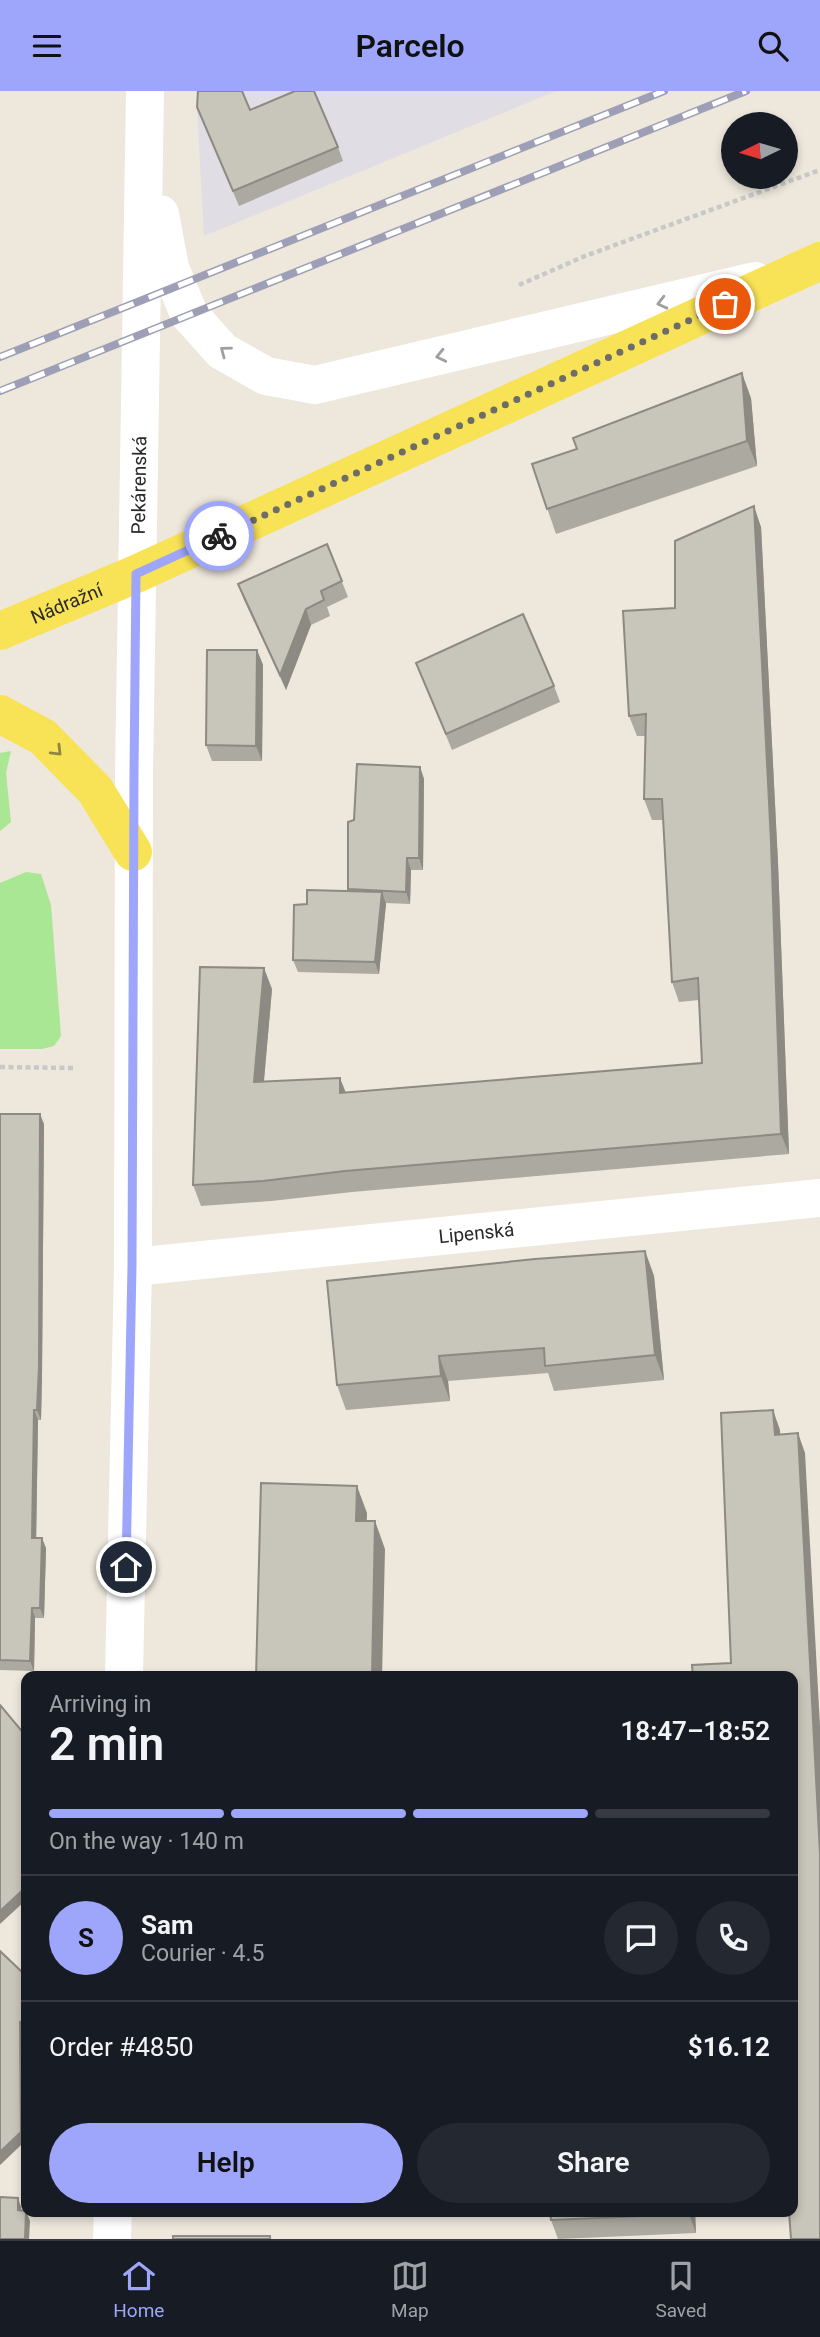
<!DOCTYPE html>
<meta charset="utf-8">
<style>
body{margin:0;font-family:Roboto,sans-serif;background:#242831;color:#f1f3f6;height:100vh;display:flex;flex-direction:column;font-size:26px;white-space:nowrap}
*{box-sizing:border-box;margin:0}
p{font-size:23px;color:#9ea1a6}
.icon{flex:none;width:38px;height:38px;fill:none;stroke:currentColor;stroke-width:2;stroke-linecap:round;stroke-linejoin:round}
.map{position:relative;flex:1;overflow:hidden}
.drawer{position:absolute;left:21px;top:1580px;width:777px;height:546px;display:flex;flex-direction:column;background:#171b24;border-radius:14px;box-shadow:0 4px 10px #0003}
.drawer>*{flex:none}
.needle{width:46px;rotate:265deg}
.controls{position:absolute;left:721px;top:21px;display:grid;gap:14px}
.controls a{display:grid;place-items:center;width:77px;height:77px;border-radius:50%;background:#171b24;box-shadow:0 4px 10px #0003;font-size:35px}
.pin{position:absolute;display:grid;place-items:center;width:60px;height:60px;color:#fff;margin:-30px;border:4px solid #fff;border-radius:50%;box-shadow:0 2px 7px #0007}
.courier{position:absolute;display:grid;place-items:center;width:70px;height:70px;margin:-35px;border:5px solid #9da6fa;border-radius:50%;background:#fff;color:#222;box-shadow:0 2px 9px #0007}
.headline em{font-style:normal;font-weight:600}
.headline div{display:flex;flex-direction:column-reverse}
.headline{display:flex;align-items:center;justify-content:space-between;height:119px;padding:0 28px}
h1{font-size:46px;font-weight:600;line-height:52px}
.bar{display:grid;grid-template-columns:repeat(4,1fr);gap:10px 7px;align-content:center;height:84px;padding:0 28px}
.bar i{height:9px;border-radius:5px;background:#363941}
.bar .selected{background:#9da6fa}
.bar p{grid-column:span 4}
.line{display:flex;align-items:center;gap:18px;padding:0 28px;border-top:2px solid #363941}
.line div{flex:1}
.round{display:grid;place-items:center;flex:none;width:74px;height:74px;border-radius:37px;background:#242831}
.button{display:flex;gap:14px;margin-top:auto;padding:14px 28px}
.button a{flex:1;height:80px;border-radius:42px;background:#9da6fa;color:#111;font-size:28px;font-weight:600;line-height:80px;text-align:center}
.button a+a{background:#242831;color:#f1f3f6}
header{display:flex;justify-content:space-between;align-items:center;height:91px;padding:0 28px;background:#9da6fa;color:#111;font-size:32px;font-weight:600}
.tabs{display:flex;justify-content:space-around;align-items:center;height:98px;border-top:2px solid #363941;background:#171b24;font-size:19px;color:#9ea1a6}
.tabs a{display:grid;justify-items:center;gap:4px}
.tabs .selected{color:#9da6fa}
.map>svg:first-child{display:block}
.industrial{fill:#e0dde5}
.green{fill:#a9e795}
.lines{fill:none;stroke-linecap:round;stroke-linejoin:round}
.path{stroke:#c8c8c8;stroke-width:4.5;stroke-dasharray:5 3.5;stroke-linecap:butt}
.minor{stroke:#fff;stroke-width:38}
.major{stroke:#f8e256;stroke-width:38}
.rail-casing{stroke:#9e9fb6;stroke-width:8}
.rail{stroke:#fff;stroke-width:5;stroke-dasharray:16;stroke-linecap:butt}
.wall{fill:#aca9a0}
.shaded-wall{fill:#8c8a82}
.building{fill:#c8c5ba;stroke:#8c8a82;stroke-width:2}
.oneway{stroke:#9f9f9f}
.oneway2{stroke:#918640}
.done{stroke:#6e6c68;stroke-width:7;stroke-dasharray:0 12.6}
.route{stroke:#9da6fa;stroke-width:9}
.labels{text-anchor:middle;stroke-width:5;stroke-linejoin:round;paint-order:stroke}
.street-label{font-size:19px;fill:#2a2a2a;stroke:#fff}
</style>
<header><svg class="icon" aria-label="menu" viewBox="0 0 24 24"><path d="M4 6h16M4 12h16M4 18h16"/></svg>Parcelo<svg class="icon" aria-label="search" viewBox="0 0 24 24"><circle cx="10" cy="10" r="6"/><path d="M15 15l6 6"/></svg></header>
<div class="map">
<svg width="820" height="2148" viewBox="0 0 820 2148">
<rect width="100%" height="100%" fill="#ede7dc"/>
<polygon class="industrial" points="196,0 556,0 204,145"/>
<g class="green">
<polygon points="11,660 6,682 11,731 0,740 0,662"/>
<polygon points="26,781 41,783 51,814 61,945 54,955 42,958 0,958 0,792"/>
</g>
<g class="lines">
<g class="path">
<polyline points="519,194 585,165 820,79"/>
<polyline points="0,976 74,977"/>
</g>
<g class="minor">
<polyline points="160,123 170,177 189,223 222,260 266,285 315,294 755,190"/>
<path id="s1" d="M133 1176 820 1107"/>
<path id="s2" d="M124 1586 133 1176 134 683 145 0"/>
<polyline points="112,2148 113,2121"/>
</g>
<g class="major">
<path id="s3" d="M0 540 136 483 820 170"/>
<polyline points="0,623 43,646 95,699 133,761"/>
</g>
<defs>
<g id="rail">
<polyline points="0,266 664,0"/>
<polyline points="0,300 746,0"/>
</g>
</defs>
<use href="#rail" class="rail-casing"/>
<use href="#rail" class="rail"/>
</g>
<g class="wall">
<polygon points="197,16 250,19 338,56 343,70 239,115"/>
<polygon points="751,307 757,375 556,443 532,373"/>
<polygon points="761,436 778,772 789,1063 352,1101 271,1110 201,1115 193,1094 272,898 264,990 346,1002 702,972 699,909 679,911 672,891 663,729 652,729 644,708 645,645 637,645 629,625 675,517"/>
<polygon points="327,453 348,506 327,516 330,525 311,534 286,599 244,509 238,493"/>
<polygon points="257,559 263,574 262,670 212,670 206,654"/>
<polygon points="416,572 554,595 560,611 452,659"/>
<polygon points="420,676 424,688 423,779 411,779 410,813 386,812 379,883 298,881 293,869 307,813 349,800 354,729"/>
<polygon points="0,1023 44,1033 42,1285 41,1329 38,1329 36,1447 46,1457 44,1527 35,1527 34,1580 0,1579"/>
<polygon points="645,1160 654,1185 664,1289 554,1300 548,1282 448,1290 450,1310 346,1319 337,1294"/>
<polygon points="22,1881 26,1891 26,1940 23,1941 24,2051 0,2074"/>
<polygon points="695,2121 696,2142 558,2148 551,2129"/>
</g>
<g class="shaded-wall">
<polygon points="742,282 751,307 757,375 747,350"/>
<polygon points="754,415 761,436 778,772 789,1063 781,1043"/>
<polygon points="306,518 311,534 286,599 280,584"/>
<polygon points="257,559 263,574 262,670 256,655"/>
<polygon points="420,676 424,688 423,779 419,767"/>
<polygon points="407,767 411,779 410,813 406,801"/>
<polygon points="382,801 386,813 379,883 375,871"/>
<polygon points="264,877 272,898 262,1011 254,991"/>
<polygon points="340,987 348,1007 340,1002"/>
<polygon points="40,1023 44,1033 42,1285 41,1329 37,1319"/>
<polygon points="645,1160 654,1185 664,1289 655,1264"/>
<polygon points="439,1265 448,1290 450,1310 441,1285"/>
<polygon points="34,1319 38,1329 36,1457 32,1447"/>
<polygon points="773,1319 780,1339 782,1364 775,1344"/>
<polygon points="798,1342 805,1362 820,1635 820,1763"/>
<polygon points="357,1395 367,1422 366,1457 356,1430"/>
<polygon points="375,1430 385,1458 382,1586 372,1586"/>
<polygon points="42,1447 46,1457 44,1527 40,1517"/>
<polygon points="32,1517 35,1527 34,1580 30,1570"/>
<polygon points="26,1691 26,1809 0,1833 0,1820"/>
<polygon points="22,1881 26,1891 26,1940 23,1930"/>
<polygon points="20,1931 23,1941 24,2051 0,2074 0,2061"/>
<polygon points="18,2107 21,2116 22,2129 18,2119"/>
<polygon points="26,2120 30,2130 29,2148 25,2148"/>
<polygon points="689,2121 695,2121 696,2142 689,2123"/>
</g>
<g class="building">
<polygon points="198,0 242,0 250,19 295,0 314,0 338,56 233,100 197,16"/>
<polygon points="742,282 747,350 547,418 532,373 577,358 573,347"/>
<polygon points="754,415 771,751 781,1043 345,1080 263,1090 193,1094 200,876 264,877 254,991 340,987 340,1002 702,972 698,887 672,891 662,708 644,708 646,623 629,625 623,520 675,517 675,450"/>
<polygon points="327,453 342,490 321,500 324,509 306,518 280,584 238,493"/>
<polygon points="523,523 554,595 446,643 416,572"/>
<polygon points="207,559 257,559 256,655 206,654"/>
<polygon points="357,673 420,676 419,767 407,767 406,801 348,798 348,731 354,729"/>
<polygon points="307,799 382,801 375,871 293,869 294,814 307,813"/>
<polygon points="0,1023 40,1023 39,1275 37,1319 34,1319 32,1447 42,1447 40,1517 32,1517 30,1570 0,1569"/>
<polygon points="645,1160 655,1264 545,1275 544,1257 439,1265 441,1285 337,1294 327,1190 535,1168"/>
<polygon points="773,1319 775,1344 798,1342 820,1763 820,2148 791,2148 789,2121 793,2121 793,1586 693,1586 692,1574 731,1572 721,1322"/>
<polygon points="261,1392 357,1395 356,1430 375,1430 372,1586 256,1586"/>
<polygon points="0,1614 26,1645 26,1796 0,1820"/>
<polygon points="0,1860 22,1881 23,1930 20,1931 21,2041 0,2061"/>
<polygon points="0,2106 18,2107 18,2119 26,2120 25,2148 0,2148"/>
<polygon points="550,2121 689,2121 689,2123 551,2129"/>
<rect x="173" y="2145" width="97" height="3"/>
</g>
<defs><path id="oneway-chevron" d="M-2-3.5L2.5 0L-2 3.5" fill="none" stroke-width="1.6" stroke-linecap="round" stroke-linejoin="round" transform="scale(1.75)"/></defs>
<g class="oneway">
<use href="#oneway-chevron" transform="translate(662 212) rotate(166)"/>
<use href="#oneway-chevron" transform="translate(225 260) rotate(-143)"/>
<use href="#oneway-chevron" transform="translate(441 265) rotate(167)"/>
</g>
<use class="oneway2" href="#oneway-chevron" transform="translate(57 660) rotate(45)"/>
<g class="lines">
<polyline class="done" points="219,445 725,213"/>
<polyline class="route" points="126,1476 132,1175 134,683 136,483 219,445"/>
</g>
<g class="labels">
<g class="street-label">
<text dy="7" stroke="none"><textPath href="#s2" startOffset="1192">Pekárenská</textPath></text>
<text dy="7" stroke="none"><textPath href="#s3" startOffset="72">Nádražní</textPath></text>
<text dy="7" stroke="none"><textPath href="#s1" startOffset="345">Lipenská</textPath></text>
</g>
</g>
</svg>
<div class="controls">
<a><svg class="needle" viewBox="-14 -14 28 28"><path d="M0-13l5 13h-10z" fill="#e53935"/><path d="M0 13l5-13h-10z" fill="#9ea1a6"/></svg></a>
</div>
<div class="pin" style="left:725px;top:213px;background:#ea580c"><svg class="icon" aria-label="bag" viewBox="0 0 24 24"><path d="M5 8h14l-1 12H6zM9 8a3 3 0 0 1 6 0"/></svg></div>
<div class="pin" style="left:126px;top:1476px;background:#1f2937"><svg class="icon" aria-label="home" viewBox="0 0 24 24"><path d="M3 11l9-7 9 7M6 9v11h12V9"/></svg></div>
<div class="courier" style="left:219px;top:445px"><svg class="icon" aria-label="bike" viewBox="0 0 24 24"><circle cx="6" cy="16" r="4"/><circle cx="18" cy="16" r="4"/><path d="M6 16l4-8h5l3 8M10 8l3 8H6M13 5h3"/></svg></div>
<section class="drawer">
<div class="headline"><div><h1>2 min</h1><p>Arriving in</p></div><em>18:47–18:52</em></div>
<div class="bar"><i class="selected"></i><i class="selected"></i><i class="selected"></i><i></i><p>On the way · 140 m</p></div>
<div class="line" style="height:126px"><b class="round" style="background:#9da6fa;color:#111">S</b><div><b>Sam</b><p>Courier · 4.5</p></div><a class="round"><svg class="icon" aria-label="chat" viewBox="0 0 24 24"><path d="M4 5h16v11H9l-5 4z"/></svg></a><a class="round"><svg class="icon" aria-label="phone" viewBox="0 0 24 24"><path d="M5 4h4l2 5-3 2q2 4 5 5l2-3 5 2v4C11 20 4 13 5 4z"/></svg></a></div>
<div class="line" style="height:91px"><div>Order #4850</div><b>$16.12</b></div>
<div class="button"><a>Help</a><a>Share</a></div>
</section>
</div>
<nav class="tabs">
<a class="selected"><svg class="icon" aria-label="home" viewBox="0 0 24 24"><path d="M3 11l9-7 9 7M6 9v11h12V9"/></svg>Home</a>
<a><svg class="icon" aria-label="map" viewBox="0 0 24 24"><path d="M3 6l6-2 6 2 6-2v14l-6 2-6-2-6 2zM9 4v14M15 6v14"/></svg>Map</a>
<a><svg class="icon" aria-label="saved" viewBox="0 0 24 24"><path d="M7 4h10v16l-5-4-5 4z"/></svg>Saved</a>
</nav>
